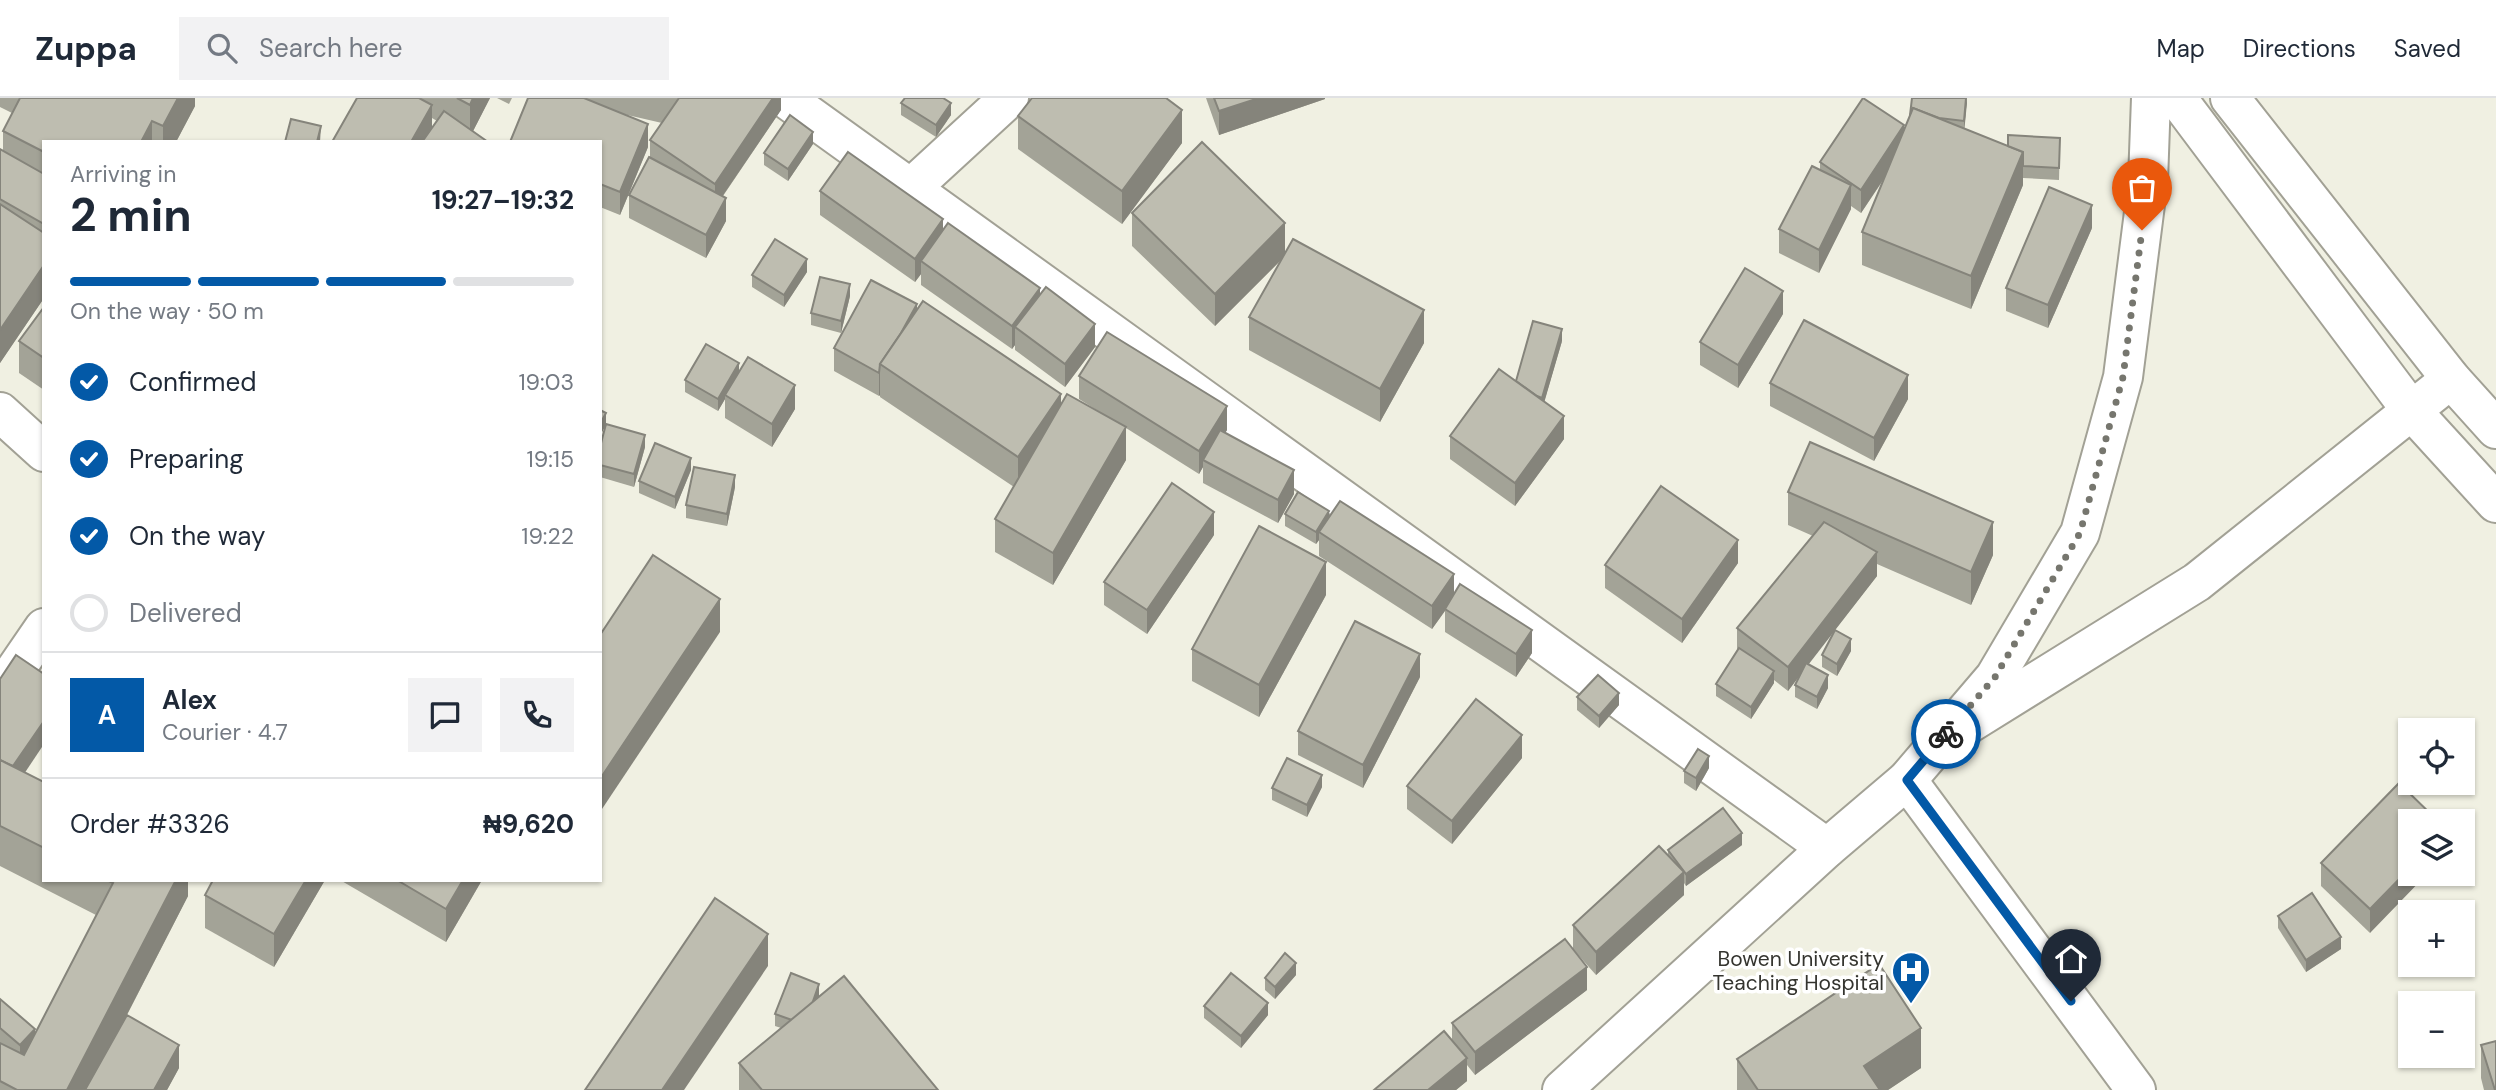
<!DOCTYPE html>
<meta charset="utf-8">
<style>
body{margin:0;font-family:"DM Sans",sans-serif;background:#f2f2f3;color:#1f2937;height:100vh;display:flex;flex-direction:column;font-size:26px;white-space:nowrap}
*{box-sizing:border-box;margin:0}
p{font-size:23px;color:#747a83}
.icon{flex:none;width:38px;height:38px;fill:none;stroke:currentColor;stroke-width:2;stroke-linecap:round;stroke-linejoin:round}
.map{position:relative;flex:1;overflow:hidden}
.panel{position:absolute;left:42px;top:42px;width:560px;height:742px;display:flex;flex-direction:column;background:#fff;border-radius:0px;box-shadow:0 2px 5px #0004}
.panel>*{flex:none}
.fabs{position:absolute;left:2398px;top:620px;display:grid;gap:14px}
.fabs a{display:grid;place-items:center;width:77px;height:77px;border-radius:0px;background:#fff;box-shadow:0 2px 5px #0004;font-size:35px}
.pin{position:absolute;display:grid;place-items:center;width:60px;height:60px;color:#fff;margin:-72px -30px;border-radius:50% 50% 50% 0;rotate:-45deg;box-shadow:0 0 7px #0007}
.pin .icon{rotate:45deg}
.courier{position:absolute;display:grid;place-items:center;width:70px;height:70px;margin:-35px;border:5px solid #0359a7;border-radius:50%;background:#fff;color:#222;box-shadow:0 2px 9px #0007}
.summary em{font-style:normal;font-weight:700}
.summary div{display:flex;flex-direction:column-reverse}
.summary{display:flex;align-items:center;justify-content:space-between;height:119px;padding:0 28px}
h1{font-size:46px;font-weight:700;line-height:52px}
.bar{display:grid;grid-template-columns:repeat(4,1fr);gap:10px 7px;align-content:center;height:84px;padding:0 28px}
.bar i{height:9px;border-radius:5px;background:#e0e1e3}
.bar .on{background:#0359a7}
.bar p{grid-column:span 4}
.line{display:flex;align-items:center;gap:18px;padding:0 28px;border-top:2px solid #e0e1e3}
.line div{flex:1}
.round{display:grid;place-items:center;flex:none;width:74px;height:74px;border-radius:0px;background:#f2f2f3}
ol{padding:0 28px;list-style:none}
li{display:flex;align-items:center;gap:21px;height:77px}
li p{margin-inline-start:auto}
li .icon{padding:7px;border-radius:50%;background:#0359a7;color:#fff;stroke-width:4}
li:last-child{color:#747a83}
li i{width:38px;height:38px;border:4px solid #e0e1e3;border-radius:50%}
header{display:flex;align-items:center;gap:42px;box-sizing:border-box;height:98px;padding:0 35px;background:#fff;border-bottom:2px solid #e0e1e3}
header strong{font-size:33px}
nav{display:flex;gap:38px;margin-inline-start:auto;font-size:24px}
.search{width:490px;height:63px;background:#f2f2f3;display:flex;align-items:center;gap:18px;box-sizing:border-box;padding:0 24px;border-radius:0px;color:#747a83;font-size:26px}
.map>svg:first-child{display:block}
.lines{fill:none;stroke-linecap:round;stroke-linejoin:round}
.street-casing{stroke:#a2a195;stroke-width:42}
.highway-casing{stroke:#a2a195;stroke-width:42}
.street{stroke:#fff;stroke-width:38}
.highway{stroke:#fff;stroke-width:38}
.wall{fill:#a3a397;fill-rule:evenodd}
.shaded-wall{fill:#85847b}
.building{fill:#bebdb0;stroke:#85847b;stroke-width:2}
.done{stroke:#76766e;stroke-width:7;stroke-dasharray:0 12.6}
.route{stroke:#0359a7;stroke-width:9}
.labels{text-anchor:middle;stroke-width:7;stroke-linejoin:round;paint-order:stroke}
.poi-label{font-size:21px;fill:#34342f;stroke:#fff;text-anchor:end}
</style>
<header>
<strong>Zuppa</strong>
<div class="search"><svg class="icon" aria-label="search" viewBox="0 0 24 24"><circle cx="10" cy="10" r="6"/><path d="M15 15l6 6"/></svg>Search here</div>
<nav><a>Map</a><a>Directions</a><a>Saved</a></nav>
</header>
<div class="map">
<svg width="2496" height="992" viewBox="0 0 2496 992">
<rect width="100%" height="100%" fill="#f0f0e2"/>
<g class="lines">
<defs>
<g id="street">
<polyline points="785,0 1827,750"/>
<polyline points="2177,0 2411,312 2496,405"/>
<polyline points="2230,0 2451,281 2496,331"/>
<polyline points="911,90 1009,0"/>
<polyline points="0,314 44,354"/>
<polyline points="0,594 44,530"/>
<polyline points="1949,638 2197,484 2451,281"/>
<polyline points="1907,682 2136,992"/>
</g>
<polyline id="highway" points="1562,992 1827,750 1907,682 1995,579 2080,435 2123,279 2148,83 2151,0"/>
</defs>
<use href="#street" class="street-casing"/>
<use href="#highway" class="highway-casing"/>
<use href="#street" class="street"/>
<use href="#highway" class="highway"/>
</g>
<g class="wall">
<polygon points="0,0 195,0 195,8 176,44 44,44 44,200 0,265 0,51 3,52 3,33 12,15 0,9"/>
<path d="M357 0H490L473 33 332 44ZM432 20 437 23 432 30Z"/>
<polygon points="497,0 512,0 509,6"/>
<polygon points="528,0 781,0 781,12 723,98 726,123 706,160 629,120 629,97 650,60 650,42 662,25 623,16 648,49 620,117 600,109 600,44"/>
<polygon points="1206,0 1325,0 1325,1 1219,37"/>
<polygon points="1967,0 1964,30 2008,48 2060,40 2059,82 2023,80 2023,87 1971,211 1862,167 1862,134 1884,81 1861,115 1851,108 1851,111 1819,175 1779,155 1779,131 1820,72 1820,64 1904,32"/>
<polygon points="901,5 951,17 936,39 901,17"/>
<polygon points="1018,18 1182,45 1122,126 1018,51"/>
<polygon points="813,46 788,83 764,67 764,55"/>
<polygon points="820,93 943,132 1040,197 1095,249 1065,289 1015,252 1015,247 1012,251 921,187 921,176 915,184 820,117"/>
<polygon points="1132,115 1285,154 1424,245 1380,324 1249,252 1249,219 1281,162 1215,228 1132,148"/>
<polygon points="2092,130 2048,230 2006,213 2006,190"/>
<polygon points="807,174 784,209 752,189 752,177"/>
<polygon points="850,198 841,235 811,227 811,215"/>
<polygon points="44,209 44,292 19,275 19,243"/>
<polygon points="917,211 1061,306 1111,321 1079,301 1079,278 1227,332 1225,335 1294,396 1278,425 1203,385 1203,369 1199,376 1126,330 1126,362 1053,487 995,454 995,421 1014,389 880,299 880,297 879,298 834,273 834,250"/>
<polygon points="1783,216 1738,290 1700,267 1700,244"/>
<polygon points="1562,243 1544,304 1564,341 1515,408 1450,361 1450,338"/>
<polygon points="739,274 795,311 772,349 725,320 725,301 718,313 685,294 685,282"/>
<polygon points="1770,285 1908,301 1874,363 1770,308"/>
<polygon points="600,349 645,349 634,389 600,379"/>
<polygon points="691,372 675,411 639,395 639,383"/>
<polygon points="735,389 727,428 686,420 686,407"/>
<polygon points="1788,394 1993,457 1971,507 1877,466 1877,478 1808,566 1828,590 1817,611 1795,599 1795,587 1800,576 1788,593 1774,582 1774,585 1751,621 1716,598 1716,586 1737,554 1737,530 1813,438 1788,427"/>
<polygon points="1285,416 1329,419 1454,497 1532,555 1516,579 1445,534 1445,513 1432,531 1319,458 1319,442 1316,446 1285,428"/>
<polygon points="1214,437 1147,536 1104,507 1104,484"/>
<polygon points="1738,465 1682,545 1605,490 1605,467"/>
<polygon points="1326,497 1259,619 1192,583 1192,551"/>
<polygon points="1851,553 1837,578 1822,569 1822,557"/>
<polygon points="1420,579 1363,690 1298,657 1298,633"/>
<polygon points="0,581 25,674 44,684 44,782 188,782 188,798 127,917 179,970 167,992 0,992 0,901 35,937 96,817 0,768"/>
<polygon points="1577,599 1619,607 1599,630 1577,612"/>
<polygon points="1522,660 1452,746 1407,711 1407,688"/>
<polygon points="1709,670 1696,693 1684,685 1684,673"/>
<polygon points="2399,685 2370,835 2321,788 2321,765"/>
<polygon points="1322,689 1307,719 1272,702 1272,690"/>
<polygon points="1742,747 1686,788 1684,785 1684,797 1596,877 1573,851 1573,827 1668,757 1668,752"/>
<polygon points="325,782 274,869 205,830 205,797"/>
<polygon points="340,782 482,782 446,844"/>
<polygon points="2278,818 2341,851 2306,874 2278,830"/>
<polygon points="1296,877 1275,901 1265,892 1265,880"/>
<polygon points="1587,892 1475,977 1467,967 1467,983 1456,992 1374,992 1452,943 1452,925"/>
<polygon points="819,898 818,900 938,992 739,992 739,965 781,930 775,928 775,916"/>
<polygon points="1204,908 1268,917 1241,950 1204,920"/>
<polygon points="2481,947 2496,992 2484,992 2481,980"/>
<polygon points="1737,961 1921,970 1888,992 1737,992"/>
</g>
<g class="shaded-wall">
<polygon points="178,0 195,0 195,8 176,44 163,44 163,28"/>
<polygon points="473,0 490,0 470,39 470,7"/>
<polygon points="773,0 781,0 781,12 715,109 715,86"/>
<polygon points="1259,0 1325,0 1325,1 1219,37 1219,13"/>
<polygon points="1966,0 1967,5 1964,35 1964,23"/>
<polygon points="951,5 951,17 936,39 936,27"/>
<polygon points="432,7 432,30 424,44 411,44"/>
<polygon points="1182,12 1182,45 1122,126 1122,93"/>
<polygon points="152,23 152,44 141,44"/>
<polygon points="648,26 648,49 620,117 620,94"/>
<polygon points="1904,27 1904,50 1861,115 1861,92"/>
<polygon points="321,28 320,44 317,44"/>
<polygon points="813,34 813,46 788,83 788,71"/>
<polygon points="2023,54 2023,87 1971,211 1971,178"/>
<polygon points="1851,87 1851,111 1819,175 1819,152"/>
<polygon points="726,100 726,123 706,160 706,137"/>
<polygon points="2092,107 2092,130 2048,230 2048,207"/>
<polygon points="943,121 943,144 921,163 921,176 915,184 915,161"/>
<polygon points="1285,125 1285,158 1215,228 1215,196"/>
<polygon points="807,161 807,174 784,209 784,197"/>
<polygon points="44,167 44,200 0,265 0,232"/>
<polygon points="850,186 850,198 841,235 841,223"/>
<polygon points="1040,190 1040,213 1015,229 1015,247 1012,251 1012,228"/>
<polygon points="1783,193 1783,216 1738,290 1738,267"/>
<polygon points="917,206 917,229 883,268"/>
<polygon points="1424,212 1424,245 1380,324 1380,291"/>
<polygon points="1095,226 1095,249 1065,289 1065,266"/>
<polygon points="1562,231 1562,243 1542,312 1542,300"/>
<polygon points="739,265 739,277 725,297 725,301 718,313 718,301"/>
<polygon points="880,273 880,297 879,298 879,275"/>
<polygon points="1908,277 1908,301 1874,363 1874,340"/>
<polygon points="795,287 795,311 772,349 772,326"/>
<polygon points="1061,296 1061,329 1018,391 1018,359"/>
<polygon points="1227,308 1227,332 1207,364 1203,362 1203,369 1199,376 1199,353"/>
<polygon points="606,315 606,327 600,338 600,326"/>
<polygon points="1564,318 1564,341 1515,408 1515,385"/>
<polygon points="1126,329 1126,362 1053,487 1053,455"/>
<polygon points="645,337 645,349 634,389 634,376"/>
<polygon points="691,360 691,372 675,411 675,399"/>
<polygon points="1294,372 1294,396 1278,425 1278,402"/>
<polygon points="735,377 735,389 727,428 727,416"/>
<polygon points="1329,413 1329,425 1319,434 1319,442 1316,446 1316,434"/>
<polygon points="1214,414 1214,437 1147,536 1147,512"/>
<polygon points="1993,424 1993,457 1971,507 1971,474"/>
<polygon points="1738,442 1738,465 1682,545 1682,521"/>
<polygon points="1877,454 1877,478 1788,593 1788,569"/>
<polygon points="1326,464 1326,497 1259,619 1259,587"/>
<polygon points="1454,476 1454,500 1432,531 1432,508"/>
<polygon points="720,501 720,534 600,714 600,681"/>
<polygon points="1532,532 1532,555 1516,579 1516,556"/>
<polygon points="1851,541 1851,553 1837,578 1837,566"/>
<polygon points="1420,556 1420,579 1363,690 1363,667"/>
<polygon points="1774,573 1774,585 1751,621 1751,609"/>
<polygon points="1828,577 1828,590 1817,611 1817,599"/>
<polygon points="1619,595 1619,607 1599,630 1599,618"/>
<polygon points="44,623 44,646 12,694 12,670"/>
<polygon points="1522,637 1522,660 1452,746 1452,723"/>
<polygon points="1709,658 1709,670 1696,693 1696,680"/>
<polygon points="1322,677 1322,689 1307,719 1307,707"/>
<polygon points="1742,735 1742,747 1686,788 1686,776"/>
<polygon points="2410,770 2410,775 2428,775 2370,835 2370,811"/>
<polygon points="1684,774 1684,797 1596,877 1596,854"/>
<polygon points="176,782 188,782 188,798 88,992 67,992"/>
<polygon points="306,782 325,782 274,869 274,836"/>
<polygon points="463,782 482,782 446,844 446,811"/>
<polygon points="768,836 768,868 684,992 662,992"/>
<polygon points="2341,839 2341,851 2306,874 2306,862"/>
<polygon points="1296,865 1296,877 1275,901 1275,889"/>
<polygon points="1587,869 1587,892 1475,977 1475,954"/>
<polygon points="819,886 819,898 804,939 804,927"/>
<polygon points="1268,905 1268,917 1241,950 1241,938"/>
<polygon points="1921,930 1921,970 1888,992 1864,992 1864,968"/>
<polygon points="35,931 35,955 20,971 20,947"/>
<polygon points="179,947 179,970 167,992 154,992"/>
<polygon points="1467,960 1467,983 1456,992 1428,992"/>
</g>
<g class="building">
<polygon points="20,0 178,0 163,28 152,23 141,44 44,44 44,54 3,33"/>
<polygon points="357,0 419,0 432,7 411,44 332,44"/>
<polygon points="457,0 473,0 470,7"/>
<polygon points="528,0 584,0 648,26 620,94 600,86 600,44 510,44"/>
<polygon points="679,0 773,0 715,86 650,42"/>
<polygon points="905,0 943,0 951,5 936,27 901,5"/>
<polygon points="1032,0 1166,0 1182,12 1122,93 1018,18"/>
<polygon points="1214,0 1259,0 1219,13"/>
<polygon points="1863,0 1904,27 1861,92 1820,64"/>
<polygon points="1912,0 1966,0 1964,23 1939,20 1913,10 1910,17"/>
<polygon points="1913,10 2023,54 1971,178 1862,134"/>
<polygon points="444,13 488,44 422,44"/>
<polygon points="790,17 813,34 788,71 764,55"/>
<polygon points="291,21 321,28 317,44 285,44"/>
<polygon points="2008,37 2060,40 2059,70 2023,68 2023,54 2008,48"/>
<polygon points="1202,44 1285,125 1215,196 1132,115"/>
<polygon points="0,51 44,76 44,126 0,101"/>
<polygon points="848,54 943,121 915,161 820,93"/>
<polygon points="649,59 726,100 706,137 629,97"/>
<polygon points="1812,68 1851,87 1819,152 1779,131"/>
<polygon points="2049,89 2092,107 2048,207 2006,190"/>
<polygon points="0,106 44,135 44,167 0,232"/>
<polygon points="948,125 1040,190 1012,228 921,163"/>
<polygon points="775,141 807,161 784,197 752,177"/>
<polygon points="1293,141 1424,212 1380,291 1249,219"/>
<polygon points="1745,170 1783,193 1738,267 1700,244"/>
<polygon points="820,179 850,186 841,223 811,215"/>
<polygon points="871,182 917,206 901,235 880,266 879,275 834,250"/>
<polygon points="1046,189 1095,226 1065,266 1015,229"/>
<polygon points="923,203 1061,296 1018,359 880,266"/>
<polygon points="44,209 44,260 19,243"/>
<polygon points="1804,222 1908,277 1874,340 1770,285"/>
<polygon points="1533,223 1562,231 1542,300 1537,298 1516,283"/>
<polygon points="1107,234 1227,308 1199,353 1079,278"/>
<polygon points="706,246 739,265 718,301 685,282"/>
<polygon points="748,259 795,287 772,326 725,297"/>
<polygon points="1499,271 1564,318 1515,385 1450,338"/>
<polygon points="1067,296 1126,329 1053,455 995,421"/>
<polygon points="600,312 606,315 600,326"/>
<polygon points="606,326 645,337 634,376 600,367 600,349"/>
<polygon points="1220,332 1294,372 1278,402 1203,362"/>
<polygon points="1810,344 1993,424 1971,474 1788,394"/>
<polygon points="655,345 691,360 675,399 639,383"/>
<polygon points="694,369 735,377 727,416 686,407"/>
<polygon points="1172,385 1214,414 1147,512 1104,484"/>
<polygon points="1661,388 1738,442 1682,521 1605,467"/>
<polygon points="1298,394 1329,413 1316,434 1285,416"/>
<polygon points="1340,403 1454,476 1432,508 1319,434"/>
<polygon points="1824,424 1877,454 1788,569 1737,530"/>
<polygon points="1259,428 1326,464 1259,587 1192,551"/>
<polygon points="653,457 720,501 600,681 600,537"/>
<polygon points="1460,486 1532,532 1516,556 1445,511"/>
<polygon points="1355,523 1420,556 1363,667 1298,633"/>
<polygon points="1835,532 1851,541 1837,566 1822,557"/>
<polygon points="1739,550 1774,573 1751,609 1716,586"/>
<polygon points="16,557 44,576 44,623 13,668 0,662 0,581"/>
<polygon points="1806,565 1828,577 1817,599 1795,587"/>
<polygon points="1598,577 1619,595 1599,618 1577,599"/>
<polygon points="1476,601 1522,637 1452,723 1407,688"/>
<polygon points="1698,651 1709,658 1696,680 1684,673"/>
<polygon points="1287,660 1322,677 1307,707 1272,690"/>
<polygon points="0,662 44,684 44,750 0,728"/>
<polygon points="2399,685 2438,723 2410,723 2410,770 2370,811 2321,765"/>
<polygon points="1723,710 1742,735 1686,776 1668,752"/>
<polygon points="1659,748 1684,774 1596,854 1573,827"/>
<polygon points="107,782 176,782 67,992 17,992 0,983 0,945 24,957 113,785"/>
<polygon points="213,782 306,782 274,836 205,797"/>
<polygon points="397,782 463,782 446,811"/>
<polygon points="2312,795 2341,839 2306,862 2278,818"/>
<polygon points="715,800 768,836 662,992 585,992"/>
<polygon points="1565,841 1587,869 1475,954 1452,925"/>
<polygon points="1285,855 1296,865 1275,889 1265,880"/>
<polygon points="1879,866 1921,930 1864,968 1880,992 1758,992 1737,961"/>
<polygon points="791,875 819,886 812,906 792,922 775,916"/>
<polygon points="1231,875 1268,905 1241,938 1204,908"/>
<polygon points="844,878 938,992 762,992 739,965"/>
<polygon points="0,901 35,931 20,947 0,930"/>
<polygon points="127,917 179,947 154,992 85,992"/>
<polygon points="1444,933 1467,960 1428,992 1374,992"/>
<polygon points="2496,943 2496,992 2495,992 2481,947"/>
</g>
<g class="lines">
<polyline class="done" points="1946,636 1995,579 2080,435 2123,279 2142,132"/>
<polyline class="route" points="1946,636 1907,682 2071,903"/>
</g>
<defs>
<symbol id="hospital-pin" viewBox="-11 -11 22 30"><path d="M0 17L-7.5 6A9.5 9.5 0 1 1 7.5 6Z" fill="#0359a7" stroke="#fff"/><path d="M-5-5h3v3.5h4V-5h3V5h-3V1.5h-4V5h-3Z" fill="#fff"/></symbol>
</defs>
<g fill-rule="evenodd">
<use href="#hospital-pin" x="1889" y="851" width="44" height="60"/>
</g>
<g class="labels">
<g class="poi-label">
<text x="1884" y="868">Bowen University<tspan x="1884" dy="24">Teaching Hospital</tspan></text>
</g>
</g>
</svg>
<div class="fabs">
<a><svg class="icon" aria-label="locate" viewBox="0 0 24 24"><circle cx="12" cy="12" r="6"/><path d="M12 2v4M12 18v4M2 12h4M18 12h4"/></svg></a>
<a><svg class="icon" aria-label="layers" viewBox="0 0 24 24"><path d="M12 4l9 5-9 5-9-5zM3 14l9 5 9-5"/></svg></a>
<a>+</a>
<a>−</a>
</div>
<div class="pin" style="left:2142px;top:132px;background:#ea580c"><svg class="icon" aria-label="bag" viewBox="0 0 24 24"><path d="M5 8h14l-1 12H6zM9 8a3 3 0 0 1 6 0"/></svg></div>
<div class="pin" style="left:2071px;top:903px;background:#1f2937"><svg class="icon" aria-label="home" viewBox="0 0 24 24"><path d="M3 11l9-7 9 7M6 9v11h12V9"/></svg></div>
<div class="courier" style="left:1946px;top:636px"><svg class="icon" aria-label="bike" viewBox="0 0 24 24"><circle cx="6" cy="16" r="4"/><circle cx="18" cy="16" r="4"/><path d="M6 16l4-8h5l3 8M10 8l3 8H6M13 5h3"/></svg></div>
<section class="panel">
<div class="summary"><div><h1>2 min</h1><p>Arriving in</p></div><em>19:27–19:32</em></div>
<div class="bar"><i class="on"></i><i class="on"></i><i class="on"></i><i></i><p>On the way · 50 m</p></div>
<ol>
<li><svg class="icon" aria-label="check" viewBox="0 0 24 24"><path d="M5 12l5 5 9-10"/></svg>Confirmed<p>19:03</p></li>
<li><svg class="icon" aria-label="check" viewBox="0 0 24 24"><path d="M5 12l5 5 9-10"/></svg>Preparing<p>19:15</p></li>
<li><svg class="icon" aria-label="check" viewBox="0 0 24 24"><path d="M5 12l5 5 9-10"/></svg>On the way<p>19:22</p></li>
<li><i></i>Delivered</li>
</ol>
<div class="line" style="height:126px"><b class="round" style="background:#0359a7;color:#fff">A</b><div><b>Alex</b><p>Courier · 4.7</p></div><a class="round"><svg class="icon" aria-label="chat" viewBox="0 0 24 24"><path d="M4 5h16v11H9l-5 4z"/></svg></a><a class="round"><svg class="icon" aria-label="phone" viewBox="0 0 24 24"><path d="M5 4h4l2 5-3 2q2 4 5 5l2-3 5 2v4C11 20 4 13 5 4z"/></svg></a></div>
<div class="line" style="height:91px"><div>Order #3326</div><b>₦9,620</b></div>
</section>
</div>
